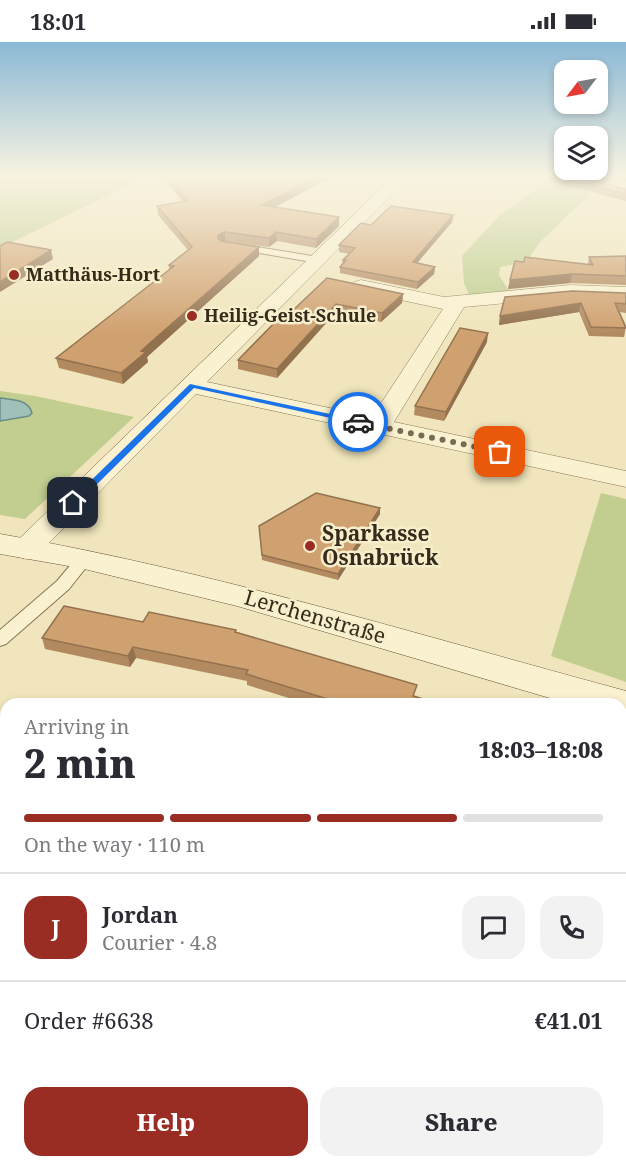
<!DOCTYPE html>
<meta charset="utf-8">
<style>
body{margin:0;font-family:"Noto Serif",serif;background:#f2f2f3;color:#2b2b33;height:100vh;display:flex;flex-direction:column;font-size:22px;white-space:nowrap}
*{box-sizing:border-box;margin:0}
p{font-size:20px;color:#7c7c81}
.icon{flex:none;width:33px;height:33px;fill:none;stroke:currentColor;stroke-width:2;stroke-linecap:round;stroke-linejoin:round}
.map{position:relative;flex:1;overflow:hidden}
.sheet{position:absolute;left:0px;top:656px;width:627px;height:470px;display:flex;flex-direction:column;background:#fff;border-radius:18px 18px 0 0;box-shadow:0 3px 9px #0003}
.sheet>*{flex:none}
.needle{width:39px;rotate:238deg}
.tools{position:absolute;left:554px;top:18px;display:grid;gap:12px}
.tools a{display:grid;place-items:center;width:54px;height:54px;border-radius:12px;background:#fff;box-shadow:0 3px 9px #0003;font-size:30px}
.pin{position:absolute;display:grid;place-items:center;width:51px;height:51px;color:#fff;margin:-26px;border-radius:12px;box-shadow:0 3px 9px #0006}
.courier{position:absolute;display:grid;place-items:center;width:60px;height:60px;margin:-30px;border:4px solid #1a73e8;border-radius:50%;background:#fff;color:#222;box-shadow:0 2px 8px #0007}
.head em{font-style:normal;font-weight:800}
.head div{display:flex;flex-direction:column-reverse}
.head{display:flex;align-items:center;justify-content:space-between;height:102px;padding:0 24px}
h1{font-size:39px;font-weight:800;line-height:45px}
.bar{display:grid;grid-template-columns:repeat(4,1fr);gap:9px 6px;align-content:center;height:72px;padding:0 24px}
.bar i{height:8px;border-radius:4px;background:#e1e1e2}
.bar .on{background:#992d23}
.bar p{grid-column:span 4}
.line{display:flex;align-items:center;gap:15px;padding:0 24px;border-top:2px solid #e1e1e2}
.line div{flex:1}
.round{display:grid;place-items:center;flex:none;width:63px;height:63px;border-radius:18px;background:#f2f2f3}
.action{display:flex;gap:12px;margin-top:auto;padding:12px 24px}
.action a{flex:1;height:69px;border-radius:18px;background:#992d23;color:#fff;font-size:24px;font-weight:800;line-height:69px;text-align:center}
.action a+a{background:#f2f2f3;color:#2b2b33}
.status{display:flex;justify-content:space-between;align-items:center;height:42px;padding:0 30px;background:#fff;direction:ltr}
.status svg{height:16px;fill:currentColor}
.map>svg:first-child{display:block}
.green{fill:#c1ce90}
.water{fill:#a0c0ba;stroke:#688e88;stroke-width:1.5}
.lines{fill:none;stroke-linecap:round;stroke-linejoin:round}
.lane-casing{stroke:#887555;stroke-width:2}
.street-casing{stroke:#887555;stroke-width:1}
.secondary-casing{stroke:#695639;stroke-width:1}
.lane{fill:#faf1d0;fill-rule:evenodd}
.street{fill:#faf1d0;fill-rule:evenodd}
.secondary{fill:#faf1d0;fill-rule:evenodd}
.wall{fill:#b38a60}
.shaded-wall{fill:#92714e}
.building{fill:#d0a170;stroke:#92714e;stroke-width:1.5}
.route{fill:#1a73e8}
.done{stroke:#776c53;stroke-width:6;stroke-dasharray:0 10.8}
.poi-dot{fill:#992d23;stroke:#f7eecc;stroke-width:2}
.labels{text-anchor:middle;stroke-width:5;stroke-linejoin:round;paint-order:stroke}
.far-poi-label{font-size:18px;font-weight:bold;fill:#362b1b;stroke:#f7eecc;text-anchor:start}
.poi-label{font-size:21px;font-weight:bold;fill:#362b1b;stroke:#f7eecc;text-anchor:start}
.street-label{font-size:21px;fill:#362b1b;stroke:#f7eecc}
</style>
<div class="status"><b>18:01</b><svg viewBox="0 0 49 12"><path d="M0 12V9h3v3zM5 12V6h3v6zM10 12V3h3v9zM15 12V0h3v12zM26 1h20v11H26zM47 4h2v5h-2z"/></svg></div>
<div class="map">
<svg width="626" height="1124" viewBox="0 0 626 1124">
<rect width="100%" height="100%" fill="#f0e5bc"/>
<g class="green">
<polygon points="0,135 131,135 142,137 0,206"/>
<polygon points="554,135 590,142 589,153 541,199 526,220 500,225 499,233 509,249 470,255 464,241 462,214 501,172"/>
<polygon points="0,349 35,354 134,375 25,477 0,473 0,379 9,377 24,360 0,356"/>
<polygon points="601,451 626,457 626,640 551,614"/>
<polygon points="626,795 626,1001 621,1018 621,809"/>
</g>
<path class="water" d="M0 356C13 358 28 357 32 371L29 374 0 379Z"/>
<g class="lines">
<defs>
<g id="lane">
<polygon points="239,202 318,215 323,218 318,221 236,207 234,205"/>
<polygon points="84,513 92,518 69,547 6,602 0,604 0,588 57,539 78,514"/>
</g>
<g id="street">
<polygon points="393,135 409,135 207,340 372,375 443,267 354,248 351,244 354,240 361,238 444,255 570,243 626,245 626,257 570,255 464,265 394,380 626,429 626,445 196,352 36,514 26,517 16,514 11,507 16,500"/>
<polygon points="0,853 6,854 6,896 0,895"/>
<polygon points="415,1119 474,1119 476,1124 418,1124"/>
</g>
<path id="secondary" d="M0 492C213 529 418 593 626 649V677L621 676V662H570L237 564 80 526 0 512Z"/>
</defs>
<use href="#lane" class="lane-casing"/>
<use href="#street" class="street-casing"/>
<use href="#secondary" class="secondary-casing"/>
<use href="#lane" class="lane"/>
<use href="#street" class="street"/>
<use href="#secondary" class="secondary"/>
</g>
<g class="wall">
<polygon points="162,135 332,135 275,165 339,175 339,184 316,206 277,199 269,205 225,199 224,200 259,205 259,214 147,315 148,320 123,342 59,326 56,316 169,228 169,223 188,208 158,173 157,164 183,160"/>
<polygon points="534,135 579,135 626,147 626,159"/>
<polygon points="615,135 626,135 626,140 615,137"/>
<polygon points="453,173 452,180 417,221 435,225 434,232 417,247 340,231 340,225 342,222 343,218 349,212 339,210 339,203 371,183"/>
<polygon points="626,214 626,243 570,241 508,247 510,238 588,222 589,215"/>
<polygon points="327,236 403,252 402,261 381,280 336,270 277,336 238,327 238,318 289,272"/>
<polygon points="626,251 626,271 620,270 626,284 624,295 589,294 579,270 499,283 500,274"/>
<polygon points="487,300 444,379 414,373 415,364"/>
<polygon points="380,472 338,538 262,518 259,484"/>
<polygon points="143,580 237,591 416,654 439,662 308,662 247,643 247,639 136,616 130,625 45,607 42,596"/>
<polygon points="621,716 626,718 626,776 621,774"/>
</g>
<g class="shaded-wall">
<polygon points="316,135 332,135 263,171 262,163"/>
<polygon points="453,173 452,180 412,227 413,220"/>
<polygon points="339,175 339,184 316,206 316,197"/>
<polygon points="225,190 225,199 219,202 218,193"/>
<polygon points="276,190 277,199 269,205 269,196"/>
<polygon points="259,205 259,214 147,315 148,320 123,342 121,331 141,309"/>
<polygon points="51,208 53,217 0,250 0,240"/>
<polygon points="435,225 434,232 417,247 418,240"/>
<polygon points="572,232 570,241 508,247 510,238"/>
<polygon points="403,252 402,261 381,280 382,271"/>
<polygon points="581,261 579,270 499,283 500,274"/>
<polygon points="336,262 336,270 277,336 277,327"/>
<polygon points="488,291 487,300 444,379 446,370"/>
<polygon points="380,466 380,472 338,538 338,532"/>
<polygon points="133,605 136,616 130,625 128,614"/>
</g>
<g class="building">
<polygon points="168,135 316,135 262,163 339,175 316,197 276,190 269,196 225,190 218,193 218,197 221,199 259,205 141,309 146,310 121,331 56,316 174,224 169,223 192,205 157,164 188,159"/>
<polygon points="559,135 579,135 626,147 626,152"/>
<polygon points="391,164 453,173 413,220 435,225 418,240 340,225 346,218 343,218 355,206 339,203 361,181 371,183"/>
<polygon points="7,200 51,208 0,240 0,204"/>
<polygon points="626,214 626,234 572,232 510,238 515,219 524,220 525,215 593,223 589,215"/>
<polygon points="327,236 403,252 382,271 336,262 277,327 238,318 284,271 289,272"/>
<polygon points="572,249 626,251 626,262 615,261 626,286 591,285 581,261 500,274 505,255"/>
<polygon points="460,286 488,291 446,370 415,364"/>
<polygon points="316,451 380,466 338,532 262,513 259,484"/>
<polygon points="64,564 143,580 149,570 236,588 235,590 417,643 413,654 439,662 344,662 246,632 248,628 133,605 128,614 42,596"/>
<polygon points="621,716 626,718 626,763 621,762"/>
</g>
<linearGradient id="sky" x2="0" y2="1"><stop stop-color="#8bb9d6"/><stop offset="0.46" stop-color="#f8f3e1"/><stop offset="1" stop-color="#f8f3e1" stop-opacity="0"/></linearGradient>
<rect width="626" height="292" fill="url(#sky)"/>
<polygon class="route" points="190,342 358,378 361,380 358,382 194,346 76,463 70,463 70,459"/>
<g class="lines">
<polyline class="done" points="358,380 500,410"/>
</g>
<g class="poi-dot">
<circle cx="14" cy="233" r="6"/>
<circle cx="192" cy="274" r="6"/>
<circle cx="310" cy="504" r="6"/>
</g>
<g class="labels">
<g class="far-poi-label">
<text x="26" y="239">Matthäus-Hort</text>
<text x="204" y="280">Heilig-Geist-Schule</text>
</g>
<g class="poi-label">
<text x="322" y="499">Sparkasse<tspan x="322" dy="24">Osnabrück</tspan></text>
</g>
<g class="street-label">
<text transform="translate(315 575) rotate(16)" y="7">Lerchenstraße</text>
</g>
</g>
</svg>
<div class="tools">
<a><svg class="needle" viewBox="-14 -14 28 28"><path d="M0-13l5 13h-10z" fill="#e53935"/><path d="M0 13l5-13h-10z" fill="#7c7c81"/></svg></a>
<a><svg class="icon" aria-label="layers" viewBox="0 0 24 24"><path d="M12 4l9 5-9 5-9-5zM3 14l9 5 9-5"/></svg></a>
</div>
<div class="pin" style="left:500px;top:410px;background:#ea580c"><svg class="icon" aria-label="bag" viewBox="0 0 24 24"><path d="M5 8h14l-1 12H6zM9 8a3 3 0 0 1 6 0"/></svg></div>
<div class="pin" style="left:73px;top:461px;background:#1f2937"><svg class="icon" aria-label="home" viewBox="0 0 24 24"><path d="M3 11l9-7 9 7M6 9v11h12V9"/></svg></div>
<div class="courier" style="left:358px;top:380px"><svg class="icon" aria-label="car" viewBox="0 0 24 24"><path d="M5 17H2v-5l4-1 3-4h7l3 4 3 1v5h-3M9 17h6M6 11h13"/><circle cx="7" cy="17" r="2"/><circle cx="17" cy="17" r="2"/></svg></div>
<section class="sheet">
<div class="head"><div><h1>2 min</h1><p>Arriving in</p></div><em>18:03–18:08</em></div>
<div class="bar"><i class="on"></i><i class="on"></i><i class="on"></i><i></i><p>On the way · 110 m</p></div>
<div class="line" style="height:108px"><b class="round" style="background:#992d23;color:#fff">J</b><div><b>Jordan</b><p>Courier · 4.8</p></div><a class="round"><svg class="icon" aria-label="chat" viewBox="0 0 24 24"><path d="M4 5h16v11H9l-5 4z"/></svg></a><a class="round"><svg class="icon" aria-label="phone" viewBox="0 0 24 24"><path d="M5 4h4l2 5-3 2q2 4 5 5l2-3 5 2v4C11 20 4 13 5 4z"/></svg></a></div>
<div class="line" style="height:78px"><div>Order #6638</div><b>€41.01</b></div>
<div class="action"><a>Help</a><a>Share</a></div>
</section>
</div>
